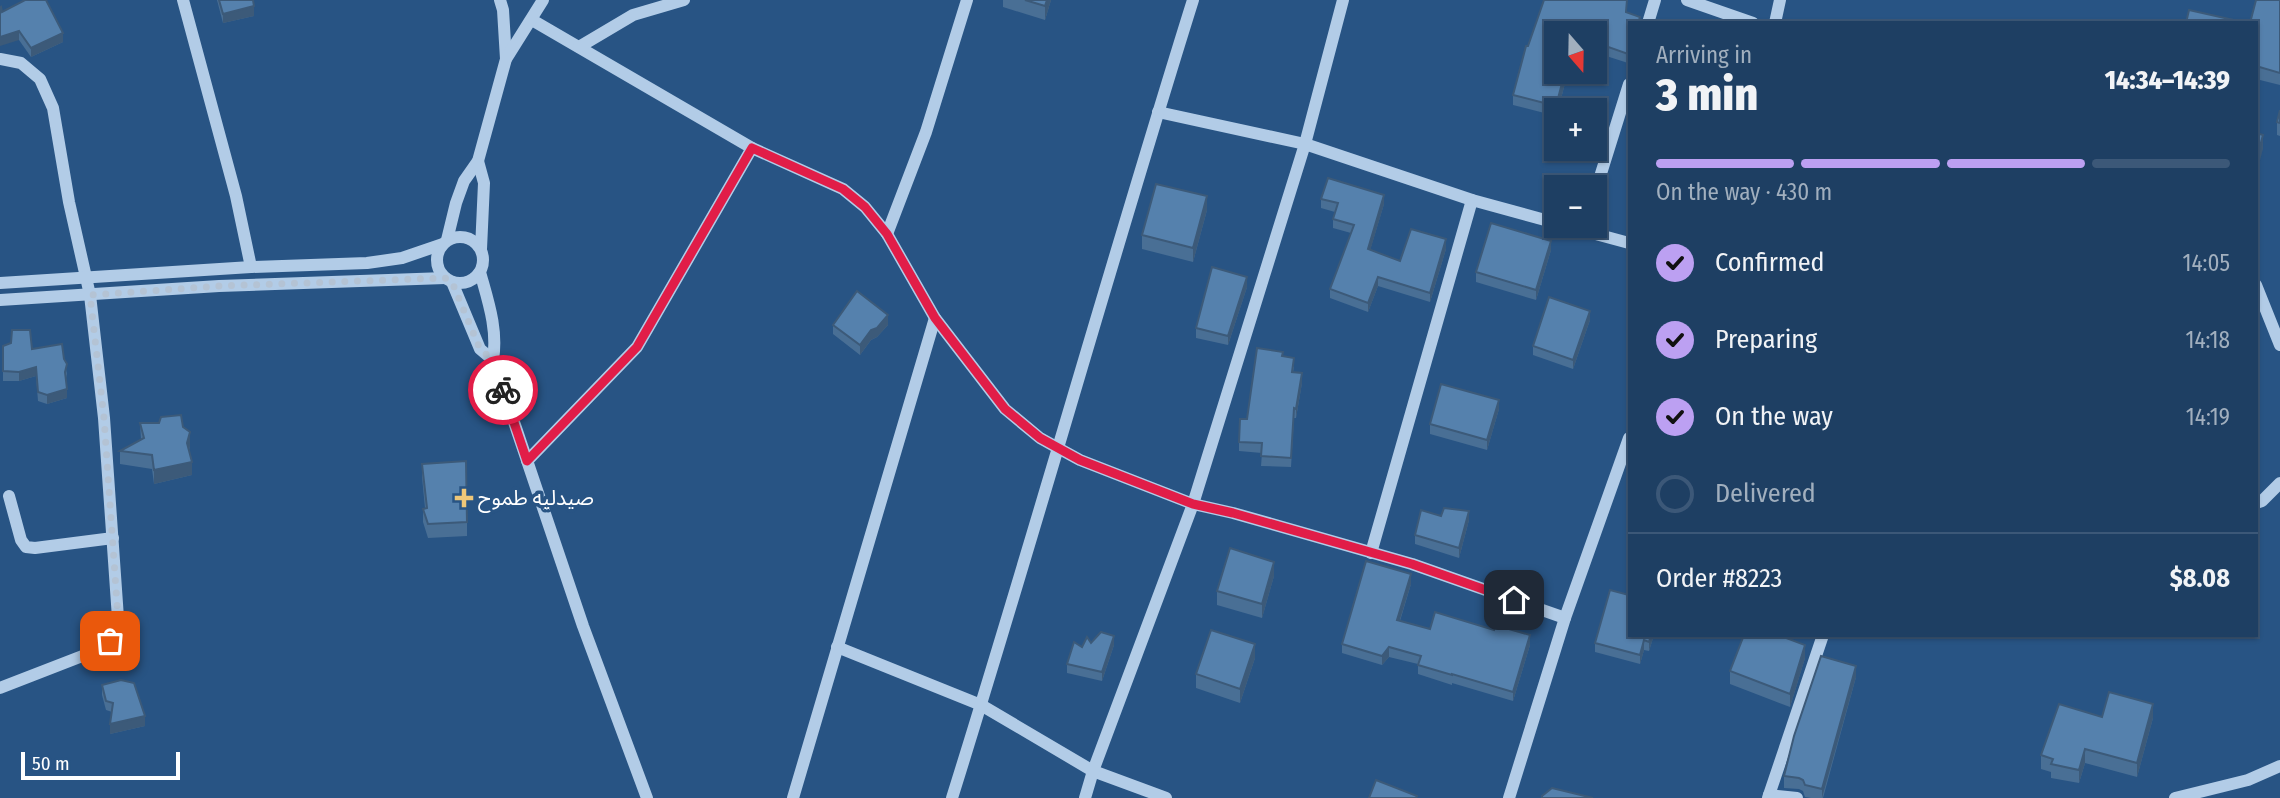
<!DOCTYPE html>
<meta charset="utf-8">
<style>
body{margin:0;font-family:"Fira Sans Condensed","Noto Sans Arabic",sans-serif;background:#264669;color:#f1f3f6;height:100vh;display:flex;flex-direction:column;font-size:26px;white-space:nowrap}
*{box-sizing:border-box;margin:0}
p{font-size:23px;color:#a1afbe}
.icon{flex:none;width:38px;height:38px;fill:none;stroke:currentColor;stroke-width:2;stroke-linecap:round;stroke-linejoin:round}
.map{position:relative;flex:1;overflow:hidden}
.panel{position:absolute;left:1628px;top:21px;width:630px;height:616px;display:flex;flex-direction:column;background:#1e3f63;border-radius:0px;box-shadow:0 2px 5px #0004,0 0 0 2px #3c5878}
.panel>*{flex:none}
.needle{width:46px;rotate:160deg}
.fabs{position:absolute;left:1544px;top:21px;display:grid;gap:14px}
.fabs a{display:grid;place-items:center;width:63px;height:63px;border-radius:0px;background:#1e3f63;box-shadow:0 2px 5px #0004,0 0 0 2px #3c5878;font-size:35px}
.scale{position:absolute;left:21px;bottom:18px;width:159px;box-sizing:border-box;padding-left:7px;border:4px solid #fff;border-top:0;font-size:19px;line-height:24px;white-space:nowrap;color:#fff;-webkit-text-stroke:5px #285484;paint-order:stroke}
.pin{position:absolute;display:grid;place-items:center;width:60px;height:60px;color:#fff;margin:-30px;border-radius:14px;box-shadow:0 4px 10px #0006}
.courier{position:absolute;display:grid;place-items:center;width:70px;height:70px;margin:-35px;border:5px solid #e11d48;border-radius:50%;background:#fff;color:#222;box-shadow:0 2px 9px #0007}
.summary em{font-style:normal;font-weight:800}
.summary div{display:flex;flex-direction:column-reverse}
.summary{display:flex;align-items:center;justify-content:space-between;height:119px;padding:0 28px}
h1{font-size:46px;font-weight:800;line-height:52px}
.bar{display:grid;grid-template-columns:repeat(4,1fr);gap:10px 7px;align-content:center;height:84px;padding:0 28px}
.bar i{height:9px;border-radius:5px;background:#3c5878}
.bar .on{background:#bca0f2}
.bar p{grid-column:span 4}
.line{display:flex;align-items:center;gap:18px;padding:0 28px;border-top:2px solid #3c5878}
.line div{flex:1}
ol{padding:0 28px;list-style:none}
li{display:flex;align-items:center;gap:21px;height:77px}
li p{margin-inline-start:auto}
li .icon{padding:7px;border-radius:50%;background:#bca0f2;color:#111;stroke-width:4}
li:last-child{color:#a1afbe}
li i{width:38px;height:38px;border:4px solid #3c5878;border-radius:50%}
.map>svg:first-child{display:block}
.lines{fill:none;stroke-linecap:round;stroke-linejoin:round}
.minor{stroke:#b2cce7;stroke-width:12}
.wall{fill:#496f95}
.shaded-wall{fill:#3c5a79}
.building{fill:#5581ad;stroke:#3c5a79;stroke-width:2}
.done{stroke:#b4c3d4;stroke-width:7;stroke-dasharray:0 12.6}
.route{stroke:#e11d48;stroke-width:9}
.poi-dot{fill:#eec779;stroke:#285484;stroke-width:2.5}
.labels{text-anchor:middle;stroke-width:7;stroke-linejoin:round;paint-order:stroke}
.poi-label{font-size:21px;fill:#fff;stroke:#285484;text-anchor:start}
</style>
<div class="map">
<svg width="2280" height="798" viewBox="0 0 2280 798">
<rect width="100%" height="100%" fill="#285484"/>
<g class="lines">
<g class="minor">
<polyline points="183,0 236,196 251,267"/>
<polyline points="500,0 503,10 506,59"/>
<polyline points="1687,0 1753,23"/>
<polyline points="532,20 752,148 843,189 865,207 887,234 935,318 1005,409 1040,438 1058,448 1080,460 1193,504 1233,513 1412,564 1565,618"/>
<polyline points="1648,23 1655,0"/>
<polyline points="1775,23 1780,0"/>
<polyline points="579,47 633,15 684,0"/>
<polyline points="0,59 21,63 40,79 53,108 69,202 90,295 104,418 118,618 115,636 103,648 0,688"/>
<polyline points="1158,112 1305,144 1472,200 1556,223"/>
<polyline points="478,161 484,183 481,249"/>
<polyline points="1594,196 1629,84"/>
<polyline points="1566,226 1629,243"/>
<polyline points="887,234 926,132 967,0"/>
<circle cx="460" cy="260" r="23"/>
<polyline points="447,240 456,203 464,181 478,161 506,59 543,0"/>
<path d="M480 272C488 301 498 329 493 360L583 626 647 798"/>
<polyline points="452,282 480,349 493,360"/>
<polyline points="0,283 251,267 367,263 402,258 443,244"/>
<polyline points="2256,285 2280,345"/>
<polyline points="0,300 219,286 445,278"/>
<polyline points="527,461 637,347 752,148"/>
<polyline points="9,496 21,540 26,547 35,548 113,538"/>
<polyline points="2256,503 2262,501 2280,483"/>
<polyline points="1371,553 1472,200"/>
<polyline points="837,647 981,705 1093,771 1166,798"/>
<polyline points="1769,795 1797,798"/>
<polyline points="793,798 935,318"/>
<path d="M952 798C1035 533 1110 265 1193 0"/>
<polyline points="1085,798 1093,771 1193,504 1305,144 1343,0"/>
<polyline points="1509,798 1565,618 1629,438"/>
<polyline points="1768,798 1823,635"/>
<polyline points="2175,798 2248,780 2280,766"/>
</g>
</g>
<g class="wall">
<polygon points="217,0 253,0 254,16 223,23"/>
<polygon points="1003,0 1051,0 1045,20 1003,7"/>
<polygon points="1544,0 1627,0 1627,13 1640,17 1640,23 1629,23 1629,59 1628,63 1600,54 1598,60 1594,59 1594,33 1556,33 1556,72 1568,72 1558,110 1556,110 1556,116 1513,105 1513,95 1526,46 1528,46"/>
<polygon points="2280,0 2280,85 2256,79 2256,23"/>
<polygon points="2,12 63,42 31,57 19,40"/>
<polygon points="2280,110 2280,136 2277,135 2277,122"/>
<polygon points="1321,199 1384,204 1370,250 1400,261 1446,249 1430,302 1378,286 1368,312 1330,298 1330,289 1351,233 1333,228 1333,219 1335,212 1321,208"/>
<polygon points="1207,210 1193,262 1142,249 1142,235"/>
<polygon points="1551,250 1536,300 1476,282 1476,272"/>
<polygon points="1247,287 1228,345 1196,338 1196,328"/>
<polygon points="1590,320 1573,369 1533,355 1533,346"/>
<polygon points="833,325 888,325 877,337 871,340 860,355 833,334"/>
<polygon points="3,346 32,349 64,359 67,374 66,378 67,398 47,404 38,401 36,376 19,381 3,381"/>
<polygon points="1283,356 1294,367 1293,372 1302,383 1296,418 1294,418 1291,467 1261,466 1262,453 1239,451 1239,442 1247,419"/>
<polygon points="1499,409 1487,450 1430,434 1430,424"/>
<polygon points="140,423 183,427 190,446 189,451 192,475 154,484 152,469 120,464 120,451 141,440"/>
<polygon points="422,464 467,522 467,536 428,538 423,522 423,509 425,508 422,477"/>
<polygon points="1441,516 1469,520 1459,558 1415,544 1415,535"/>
<polygon points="1274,576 1262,618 1217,605 1217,591"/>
<polygon points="1411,584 1400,621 1430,629 1530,645 1513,701 1452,683 1452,685 1418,674 1418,664 1389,657 1382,665 1342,653 1342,644"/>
<polygon points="1654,635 1649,651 1644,650 1640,664 1595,652 1595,643"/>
<polygon points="1744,635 1782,635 1781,636 1805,658 1790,707 1730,684 1730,671"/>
<polygon points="1091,643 1114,645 1102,681 1067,673 1067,664 1082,647"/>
<polygon points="1255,658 1240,703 1196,688 1196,674"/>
<polygon points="1856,677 1823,798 1811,798 1805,797 1803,791 1799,789 1784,788 1784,776"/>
<polygon points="102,685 145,726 110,734 112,712 106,710 102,695"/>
<polygon points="2102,717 2153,718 2137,777 2085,763 2079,783 2051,778 2051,772 2041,769 2041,755"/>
</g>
<g class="shaded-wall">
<polygon points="1047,0 1051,0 1045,20 1045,6"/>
<polygon points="254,6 254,16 223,23 223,14"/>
<polygon points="19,31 19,40 0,46 0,37"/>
<polygon points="63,33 63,42 31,57 31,48"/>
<polygon points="1600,44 1600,54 1598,60 1598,51"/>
<polygon points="1565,72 1568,72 1558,110 1556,110"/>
<polygon points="2263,135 2263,149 2256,175 2256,161"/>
<polygon points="1384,195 1384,204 1368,258 1368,249"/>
<polygon points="1207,196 1207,210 1193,262 1193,248"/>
<polygon points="1446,239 1446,249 1430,302 1430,293"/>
<polygon points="1551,241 1551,250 1536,300 1536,290"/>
<polygon points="1247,277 1247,287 1228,345 1228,336"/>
<polygon points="1378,277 1378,286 1368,312 1368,303"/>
<polygon points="1590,311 1590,320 1573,369 1573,360"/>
<polygon points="888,315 888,325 877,337 871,340 860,355 860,345 871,330"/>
<polygon points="36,367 36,376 19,381 19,372"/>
<polygon points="1302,373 1302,383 1296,418 1296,409"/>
<polygon points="67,389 67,398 47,404 47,395"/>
<polygon points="1499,400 1499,409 1487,450 1487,440"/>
<polygon points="190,432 190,446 187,457 187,443"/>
<polygon points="192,462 192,475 154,484 154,470"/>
<polygon points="1469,511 1469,520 1459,558 1459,548"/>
<polygon points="1274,562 1274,576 1262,618 1262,604"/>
<polygon points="1411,574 1411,584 1397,629 1397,620"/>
<polygon points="1530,635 1530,645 1513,701 1513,692"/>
<polygon points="1651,635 1654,635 1649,651 1649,642"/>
<polygon points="1114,636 1114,645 1102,681 1102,672"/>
<polygon points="1644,640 1644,650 1640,664 1640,655"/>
<polygon points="1255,644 1255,658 1240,703 1240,689"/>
<polygon points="1805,645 1805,658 1790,707 1790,694"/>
<polygon points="1389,647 1389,657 1382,665 1382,656"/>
<polygon points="1856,666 1856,677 1822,798 1822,789"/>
<polygon points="2153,704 2153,718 2137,777 2137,763"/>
<polygon points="145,716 145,726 110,734 110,724"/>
<polygon points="2085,749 2085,763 2079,783 2079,770"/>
</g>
<g class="building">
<polygon points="25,0 46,0 63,33 31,48 19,31 0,37 0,8 1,7 2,12"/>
<polygon points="219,0 253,0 254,6 223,14"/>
<polygon points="1025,0 1047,0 1045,6"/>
<polygon points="1544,0 1627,0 1626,12 1640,17 1638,23 1629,23 1629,49 1628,54 1600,44 1598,51 1594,50 1594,33 1556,33 1556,72 1565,72 1556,106 1513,95 1526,46 1528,46"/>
<polygon points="2256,0 2280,0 2280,73 2256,66 2256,23 2250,23"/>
<polygon points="2189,10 2247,23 2186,23"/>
<polygon points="2280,110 2280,123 2277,122"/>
<polygon points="2256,133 2263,135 2256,161"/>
<polygon points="1328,178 1384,195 1368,249 1400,261 1411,229 1446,239 1430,293 1378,277 1368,303 1330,289 1354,225 1333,219 1338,203 1321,199"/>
<polygon points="1156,184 1207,196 1193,248 1142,235"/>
<polygon points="1491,223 1551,241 1536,290 1476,272"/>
<polygon points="1212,267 1247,277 1228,336 1196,328"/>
<polygon points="857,291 888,315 877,328 871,330 860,345 833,325"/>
<polygon points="1549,297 1590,311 1573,360 1533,346"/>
<polygon points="12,330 30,330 32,349 62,344 64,359 67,364 65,372 67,389 47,395 38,392 36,367 19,372 3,371 3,346 11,343"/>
<polygon points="1257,348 1283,352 1282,356 1294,358 1292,372 1302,373 1296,409 1294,408 1291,458 1261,456 1262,443 1239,442 1240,419 1247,419"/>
<polygon points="1441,384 1499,400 1487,440 1430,424"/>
<polygon points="181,415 183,427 190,432 187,443 192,462 154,470 152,455 120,451 144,438 140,423 159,423 161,417"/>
<polygon points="466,461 467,522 428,524 423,509 427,508 422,464"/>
<polygon points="1444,508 1469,511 1459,548 1415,535 1421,510 1441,516"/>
<polygon points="1230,548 1274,562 1262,604 1217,591"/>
<polygon points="1366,561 1411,574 1397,620 1430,629 1435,612 1494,630 1495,625 1530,635 1513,692 1452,674 1452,675 1418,665 1421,656 1389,647 1382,656 1342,644"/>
<polygon points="1610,590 1629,595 1629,635 1651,635 1649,642 1644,640 1640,655 1595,643"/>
<polygon points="1211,630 1255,644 1240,689 1196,674"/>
<polygon points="1101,632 1114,636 1102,672 1067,664 1074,642 1082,647 1087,637 1091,643"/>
<polygon points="1744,635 1778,635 1805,645 1790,694 1730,671"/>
<polygon points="1821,656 1856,666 1822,789 1805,785 1803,780 1799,778 1784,776 1794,736"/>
<polygon points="121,680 134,683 145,716 110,724 113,703 106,701 102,685"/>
<polygon points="2109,692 2153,704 2137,763 2085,749 2079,770 2051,764 2053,759 2041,755 2059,704 2102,717"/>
<polygon points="1376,780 1417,796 1416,798 1369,798"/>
<polygon points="1552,788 1593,798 1542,798 1542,796"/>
</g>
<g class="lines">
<polyline class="done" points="110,641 115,636 118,618 104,418 90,295 219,286 445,278 452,282 480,349 493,360 503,390"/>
<polyline class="route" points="503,390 527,461 637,347 752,148 843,189 865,207 887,234 935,318 1005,409 1040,438 1080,460 1193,504 1233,513 1412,564 1514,600"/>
</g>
<path class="poi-dot" d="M460.5 487.5h7v7h7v7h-7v7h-7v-7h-7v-7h7z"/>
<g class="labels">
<g class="poi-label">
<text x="478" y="505">صيدليه طموح</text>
</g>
</g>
</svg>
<div class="fabs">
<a><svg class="needle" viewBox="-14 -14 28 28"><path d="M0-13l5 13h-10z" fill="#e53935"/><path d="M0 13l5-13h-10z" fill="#a1afbe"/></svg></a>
<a>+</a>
<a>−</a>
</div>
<div class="scale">50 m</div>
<div class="pin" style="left:110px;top:641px;background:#ea580c"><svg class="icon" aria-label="bag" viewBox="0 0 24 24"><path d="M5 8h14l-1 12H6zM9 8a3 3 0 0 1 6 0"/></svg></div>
<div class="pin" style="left:1514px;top:600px;background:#1f2937"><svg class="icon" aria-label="home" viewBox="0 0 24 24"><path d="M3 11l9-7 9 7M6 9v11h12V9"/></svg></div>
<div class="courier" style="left:503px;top:390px"><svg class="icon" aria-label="bike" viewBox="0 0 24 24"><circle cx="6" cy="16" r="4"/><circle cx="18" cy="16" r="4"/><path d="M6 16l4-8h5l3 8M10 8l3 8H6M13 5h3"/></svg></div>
<section class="panel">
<div class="summary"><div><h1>3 min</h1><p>Arriving in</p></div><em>14:34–14:39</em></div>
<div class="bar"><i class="on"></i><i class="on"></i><i class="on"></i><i></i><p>On the way · 430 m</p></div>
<ol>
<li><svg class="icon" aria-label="check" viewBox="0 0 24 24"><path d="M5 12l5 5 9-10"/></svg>Confirmed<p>14:05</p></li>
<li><svg class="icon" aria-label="check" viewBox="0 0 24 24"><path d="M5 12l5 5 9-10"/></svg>Preparing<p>14:18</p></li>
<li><svg class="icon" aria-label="check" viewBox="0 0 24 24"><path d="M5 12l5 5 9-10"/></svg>On the way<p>14:19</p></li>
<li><i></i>Delivered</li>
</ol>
<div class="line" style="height:91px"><div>Order #8223</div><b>$8.08</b></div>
</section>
</div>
